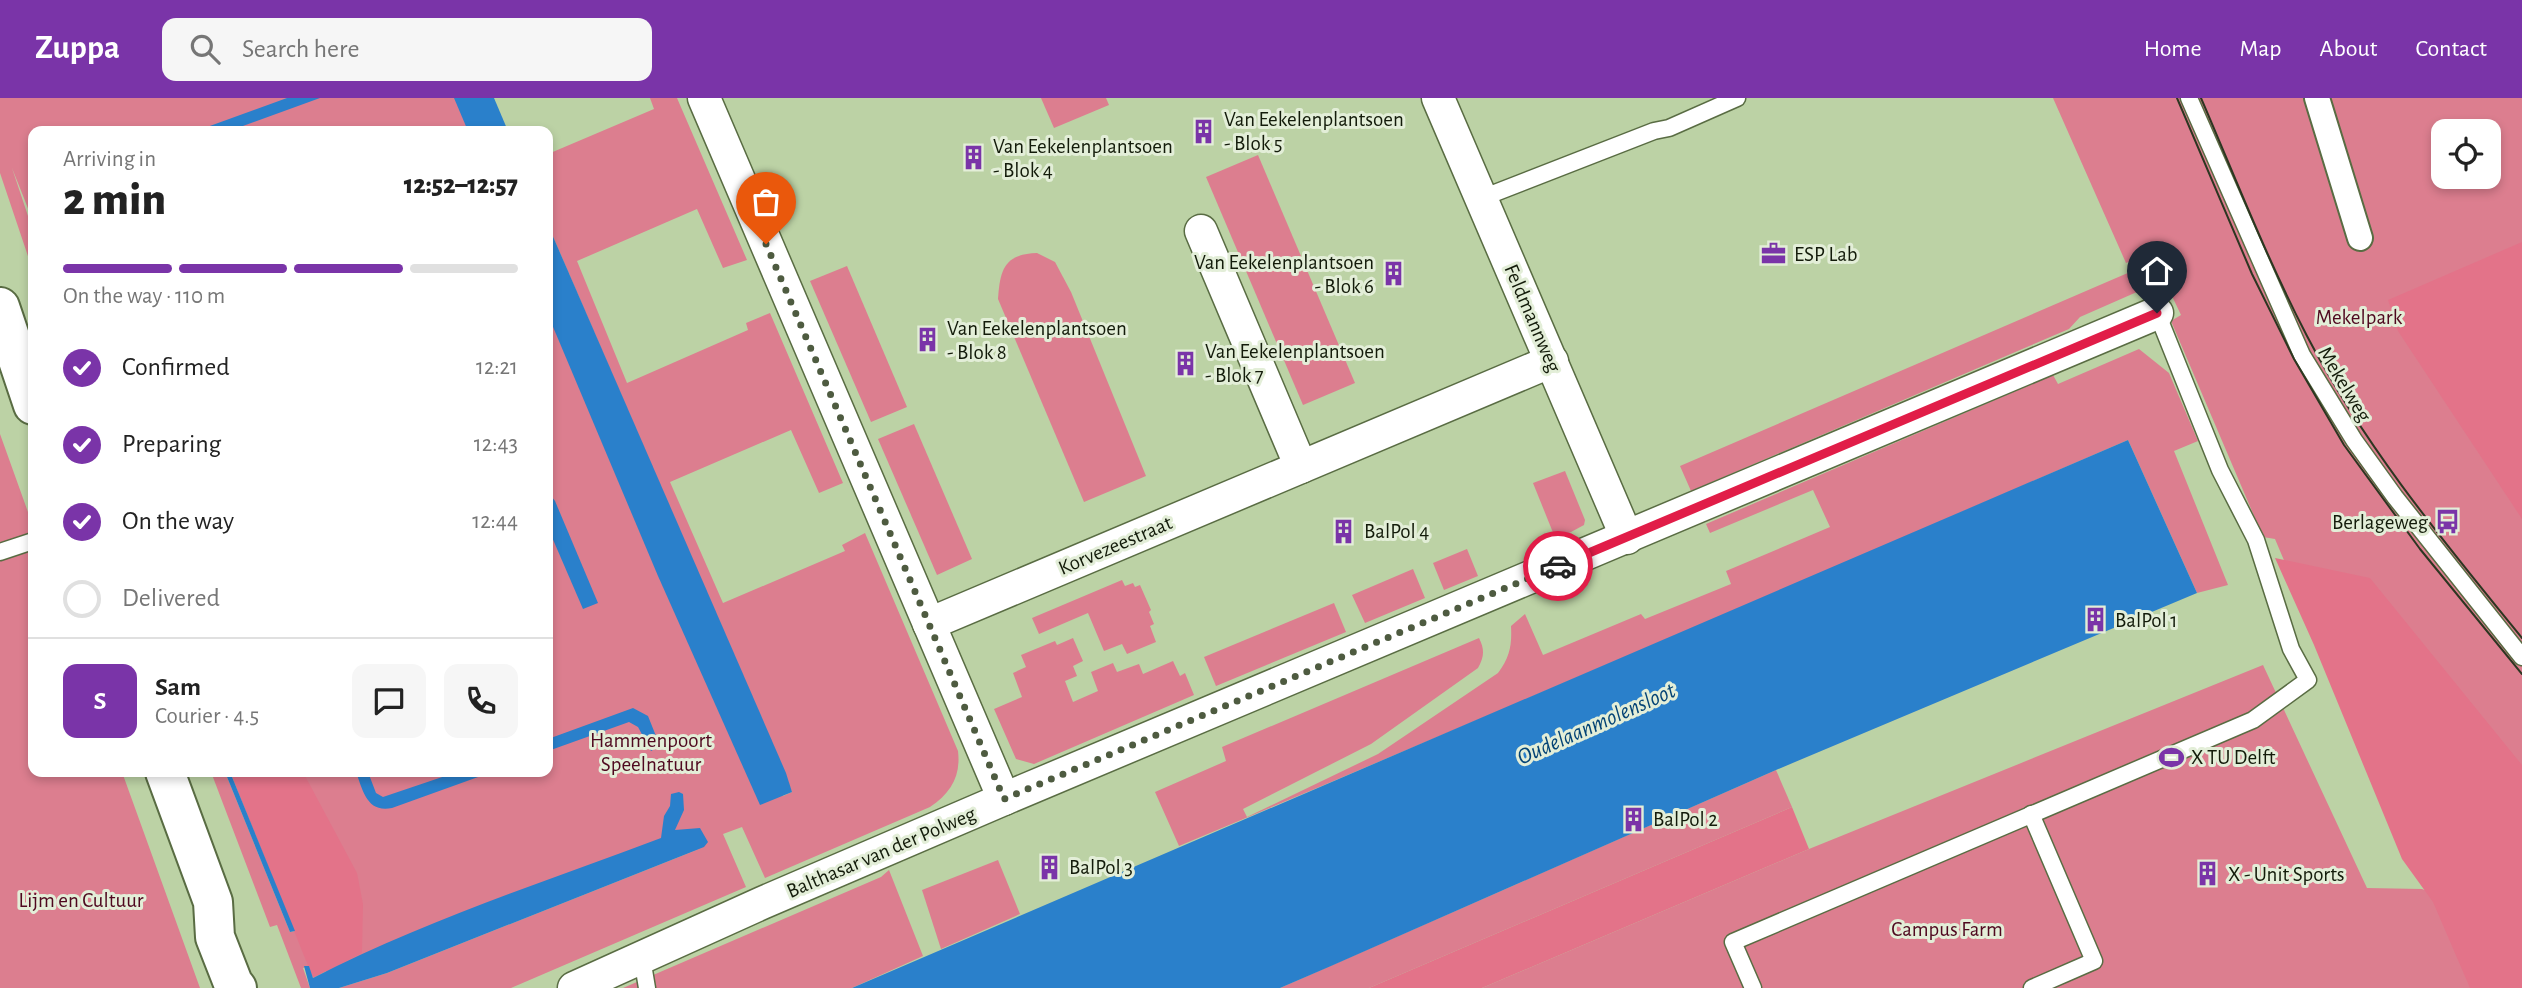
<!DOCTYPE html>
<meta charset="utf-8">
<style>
body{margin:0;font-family:"Alegreya Sans",sans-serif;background:#f6f6f6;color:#222;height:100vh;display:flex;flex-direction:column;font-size:26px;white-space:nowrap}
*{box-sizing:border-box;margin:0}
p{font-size:23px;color:#767676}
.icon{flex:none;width:38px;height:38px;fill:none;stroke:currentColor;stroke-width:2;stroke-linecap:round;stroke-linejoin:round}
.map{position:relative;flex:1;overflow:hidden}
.drawer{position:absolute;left:28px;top:28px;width:525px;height:651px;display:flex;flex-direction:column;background:#fff;border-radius:14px;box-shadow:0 4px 10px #0003}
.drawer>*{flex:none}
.tools{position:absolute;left:2431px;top:21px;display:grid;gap:14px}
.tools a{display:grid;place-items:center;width:70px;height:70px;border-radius:14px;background:#fff;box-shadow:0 4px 10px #0003;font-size:35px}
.pin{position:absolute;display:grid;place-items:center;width:60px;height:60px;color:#fff;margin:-72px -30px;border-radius:50% 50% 50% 0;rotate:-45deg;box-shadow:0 0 7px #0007}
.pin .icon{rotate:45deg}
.courier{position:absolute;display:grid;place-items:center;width:70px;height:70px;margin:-35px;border:5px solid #e11d48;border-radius:50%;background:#fff;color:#222;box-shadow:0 2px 9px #0007}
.overview em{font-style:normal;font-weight:800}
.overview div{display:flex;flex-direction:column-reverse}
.overview{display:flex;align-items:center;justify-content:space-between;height:119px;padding:0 35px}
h1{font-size:46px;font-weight:800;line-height:52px}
.bar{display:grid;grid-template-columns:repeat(4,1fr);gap:10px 7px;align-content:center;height:84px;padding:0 35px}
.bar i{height:9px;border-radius:5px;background:#e0e0e0}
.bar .on{background:#7a34a8}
.bar p{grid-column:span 4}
.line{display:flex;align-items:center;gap:18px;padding:0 35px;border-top:2px solid #e0e0e0}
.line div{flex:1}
.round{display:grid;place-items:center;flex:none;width:74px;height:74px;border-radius:14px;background:#f6f6f6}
ol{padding:0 35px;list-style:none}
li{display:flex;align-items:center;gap:21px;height:77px}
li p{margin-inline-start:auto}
li .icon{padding:7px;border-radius:50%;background:#7a34a8;color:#fff;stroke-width:4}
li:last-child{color:#767676}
li i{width:38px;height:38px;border:4px solid #e0e0e0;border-radius:50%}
header{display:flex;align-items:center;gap:42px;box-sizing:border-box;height:98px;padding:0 35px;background:#7a34a8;color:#fff}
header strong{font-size:33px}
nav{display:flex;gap:38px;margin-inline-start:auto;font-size:24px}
.search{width:490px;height:63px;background:#f6f6f6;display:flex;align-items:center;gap:18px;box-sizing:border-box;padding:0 24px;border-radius:14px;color:#767676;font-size:26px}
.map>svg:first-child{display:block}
.green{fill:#dc7e8f;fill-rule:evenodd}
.forest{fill:#e37389}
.water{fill:#2a80cb}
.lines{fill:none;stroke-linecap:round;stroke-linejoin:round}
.service-casing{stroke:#596c43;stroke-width:19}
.pedestrian-casing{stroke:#596c43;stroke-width:28}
.minor-casing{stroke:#596c43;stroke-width:35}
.tertiary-casing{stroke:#596c43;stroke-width:42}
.service{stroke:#fff;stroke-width:16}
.pedestrian{stroke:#fff;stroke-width:24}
.minor{stroke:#fff;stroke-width:32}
.tertiary{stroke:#fff;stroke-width:38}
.tram{stroke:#2c3621;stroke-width:2}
.done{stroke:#4e5b40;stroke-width:7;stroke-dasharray:0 12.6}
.route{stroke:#e11d48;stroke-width:9}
.labels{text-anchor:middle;stroke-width:6;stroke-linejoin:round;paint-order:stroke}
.poi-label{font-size:21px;fill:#131b0a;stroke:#e3eed8;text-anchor:start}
.park-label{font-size:21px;fill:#4f081f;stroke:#e3eed8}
.street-label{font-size:21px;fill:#131b0a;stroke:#e3eed8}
.water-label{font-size:23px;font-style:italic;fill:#034375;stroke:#e3eed8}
</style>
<header>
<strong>Zuppa</strong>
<div class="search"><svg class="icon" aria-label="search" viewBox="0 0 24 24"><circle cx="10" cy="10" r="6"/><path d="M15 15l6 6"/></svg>Search here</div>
<nav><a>Home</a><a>Map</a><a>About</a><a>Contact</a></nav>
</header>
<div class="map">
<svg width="2522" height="890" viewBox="0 0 2522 890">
<rect width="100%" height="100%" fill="#bcd2a5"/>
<g class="green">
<polygon points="0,0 476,0 490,33 33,33 33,123 12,70 33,133 33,173 0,75"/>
<path d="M650 0H677L747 162 723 170 697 111 577 163 627 285 748 232 746 225 770 215 843 385 819 395 791 332 670 384 723 505 845 453 842 447 865 435 958 653C961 678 951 695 930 709L765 780 742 729 723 736 746 789 511 890H339L387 875 704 749 332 888 245 674H548V164L783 698 792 694 548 127V56L654 11Z"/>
<polygon points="1041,0 1106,0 1109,7 1054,30"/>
<path d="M2053 0H2522V802L2407 754 2275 441 2263 439 2171 223 2181 217 2172 198 2161 202 2146 167 2156 163 2152 154 2126 165ZM2443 33H2488V79H2443Z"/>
<polygon points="1258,57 1355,285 1303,307 1206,79"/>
<path d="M1037 155 1055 164 1071 194 1146 378 1084 404 998 201C1000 172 1004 156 1037 155Z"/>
<polygon points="847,168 907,309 871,324 810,183"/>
<polygon points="2137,171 2146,190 2080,219 2069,231 1691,393 1680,368"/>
<path d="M2139 251 2169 275 2198 343 2174 353 2228 487 2197 495 2128 342C1812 479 1496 615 1179 748L1155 694 1226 663 1222 649 1479 540C1485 552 1484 559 1478 570L1371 646 1243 711 1247 719 1378 656 1498 575C1510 559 1512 547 1511 528L1525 516 1543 557 1641 516 1645 521 1731 486 1726 473 1830 429 1813 392 1710 435 1706 426 2053 277 2058 286Z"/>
<polygon points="914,326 972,461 937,477 878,341"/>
<polygon points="0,336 33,428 33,674 122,674 200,890 0,890"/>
<polygon points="1565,373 1585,422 1584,427 1556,442 1533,385"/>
<polygon points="1467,451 1478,478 1444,492 1433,465"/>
<polygon points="1413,471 1425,500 1365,525 1352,497"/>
<polygon points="1122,482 1125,488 1133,485 1135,489 1140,487 1151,512 1149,514 1154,526 1150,528 1156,544 1127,556 1122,546 1104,553 1088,515 1039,536 1032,520"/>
<polygon points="1334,505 1346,534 1216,588 1204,559"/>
<polygon points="1073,540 1083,563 1073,568 1077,578 1065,583 1073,604 1098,593 1091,574 1113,565 1117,574 1139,566 1143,576 1173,563 1180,578 1185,575 1194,597 1034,666 1016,661 994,611 1022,599 1013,575 1026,569 1021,557 1055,543 1057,547"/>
<polygon points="2263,567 2367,790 2422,791 2522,830 2522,890 1482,890 1809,751"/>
<polygon points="1776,672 1792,709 1369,890 1280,890"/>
<polygon points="211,674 225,674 290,834 295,833 309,868 303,870 310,890 301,890 277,827 270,829"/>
<polygon points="998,762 1020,816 941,851 922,792"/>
<polygon points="889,772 923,858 852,890 623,890 881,779"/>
</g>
<g class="forest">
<polygon points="2522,144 2522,421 2398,233 2388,202"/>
<polygon points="2275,460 2370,480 2522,667 2522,890 2470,890 2433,804 2402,761 2314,547"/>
<polygon points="230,674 303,674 357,775 363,806 362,855 313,880"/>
<polygon points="1792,709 1809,751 1482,890 1369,890"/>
</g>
<g class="water">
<polygon points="287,0 320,0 229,33 196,33"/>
<polygon points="454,0 494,0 508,33 468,33"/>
<polygon points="548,127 786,675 792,694 760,707 658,478 548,217"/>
<polygon points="2128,342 2197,495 1776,672 1331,868 1280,890 852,890"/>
<polygon points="548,394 555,403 598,505 583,511 548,430"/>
<polygon points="633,610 648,618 660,648 651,653 638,629 629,624 548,653 548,641"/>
<polygon points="225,674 230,674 295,833 290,834"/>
<path d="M356 674H368L376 695 383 699 457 674H492L392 710C367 715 363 693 356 674Z"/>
<path d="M679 694 683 696 684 712 675 732 700 730 708 744 704 749 387 875 339 890H310L304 868H309L313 880C424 823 544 784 661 740L664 718 670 708 671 696Z"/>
</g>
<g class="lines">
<defs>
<g id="service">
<polyline points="2189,0 2302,257 2354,342 2395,399 2522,559"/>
<polyline points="1482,100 1654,33 1669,30 1737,0"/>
<polyline points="0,454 33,443"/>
<polyline points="2031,716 2094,863 2032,890"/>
<polyline points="642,860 647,890"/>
<polyline points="1753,890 1733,844 2253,622 2308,582 2291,551 2256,442 2220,372 2157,215"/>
</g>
<polyline id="pedestrian" points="2317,0 2360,140"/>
<g id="minor">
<polyline points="704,0 1004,701"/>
<polyline points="1438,0 1627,440"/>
<polyline points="1201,133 1301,369"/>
<polyline points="929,526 1552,263"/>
<polyline points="574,890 762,805 1004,701 2157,215"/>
</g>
<g id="tertiary">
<polyline points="0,209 33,307"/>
<polyline points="165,674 213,804 215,839 233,885 237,890"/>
</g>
</defs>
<use href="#service" class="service-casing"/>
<use href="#pedestrian" class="pedestrian-casing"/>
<use href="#minor" class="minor-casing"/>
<use href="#tertiary" class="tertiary-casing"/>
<use href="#service" class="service"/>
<use href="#pedestrian" class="pedestrian"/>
<use href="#minor" class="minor"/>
<use href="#tertiary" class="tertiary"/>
<g class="tram">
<polyline points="2177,0 2252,176 2294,261 2344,347 2420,451 2522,576"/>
<path d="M2201 0C2235 79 2267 161 2307 238 2365 349 2444 444 2522 540"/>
</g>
</g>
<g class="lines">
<polyline class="done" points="766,146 1004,701 1558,468"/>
<polyline class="route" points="1558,468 2157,215"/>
</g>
<defs>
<symbol id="building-bare" viewBox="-9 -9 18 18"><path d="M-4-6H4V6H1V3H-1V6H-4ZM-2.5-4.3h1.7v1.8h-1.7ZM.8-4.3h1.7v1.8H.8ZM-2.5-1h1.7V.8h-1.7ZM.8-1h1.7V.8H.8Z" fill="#7a34a8" stroke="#e3eed8" stroke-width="2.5" paint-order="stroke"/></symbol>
<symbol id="office-bare" viewBox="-9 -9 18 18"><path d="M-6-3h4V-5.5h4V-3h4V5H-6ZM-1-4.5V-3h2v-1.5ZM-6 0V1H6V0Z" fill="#7a34a8" stroke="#e3eed8" stroke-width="2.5" paint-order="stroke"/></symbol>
<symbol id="bus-bare" viewBox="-9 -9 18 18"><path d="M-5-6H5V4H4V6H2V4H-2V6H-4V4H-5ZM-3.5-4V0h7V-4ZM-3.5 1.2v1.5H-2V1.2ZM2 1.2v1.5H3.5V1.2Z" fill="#7a34a8" stroke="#e3eed8" stroke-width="2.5" paint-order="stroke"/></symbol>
<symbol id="stadium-bare" viewBox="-9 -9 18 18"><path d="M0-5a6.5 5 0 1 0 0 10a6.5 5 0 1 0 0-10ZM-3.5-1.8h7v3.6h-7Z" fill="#7a34a8" stroke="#e3eed8" stroke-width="2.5" paint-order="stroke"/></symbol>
</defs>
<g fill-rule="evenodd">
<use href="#building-bare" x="1186" y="16" width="35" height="35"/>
<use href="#building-bare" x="956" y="42" width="35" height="35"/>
<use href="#office-bare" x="1756" y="138" width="35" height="35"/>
<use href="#building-bare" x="1376" y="158" width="35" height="35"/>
<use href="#building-bare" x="910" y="224" width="35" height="35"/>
<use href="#building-bare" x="1168" y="248" width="35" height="35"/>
<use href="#bus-bare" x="2430" y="406" width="35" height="35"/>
<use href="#building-bare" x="1326" y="416" width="35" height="35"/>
<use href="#building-bare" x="2078" y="504" width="35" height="35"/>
<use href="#stadium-bare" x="2154" y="642" width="35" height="35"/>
<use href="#building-bare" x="1616" y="704" width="35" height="35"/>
<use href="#building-bare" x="1032" y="752" width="35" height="35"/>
<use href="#building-bare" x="2190" y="758" width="35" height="35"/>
</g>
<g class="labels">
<g class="poi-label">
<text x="1224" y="28">Van Eekelenplantsoen<tspan x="1224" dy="24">- Blok 5</tspan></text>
<text x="993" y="55">Van Eekelenplantsoen<tspan x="993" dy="24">- Blok 4</tspan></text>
<text x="1794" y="163">ESP Lab</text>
<text x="1374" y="171" text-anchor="end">Van Eekelenplantsoen<tspan x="1374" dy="24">- Blok 6</tspan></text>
<text x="947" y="237">Van Eekelenplantsoen<tspan x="947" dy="24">- Blok 8</tspan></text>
<text x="1205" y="260">Van Eekelenplantsoen<tspan x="1205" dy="24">- Blok 7</tspan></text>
<text x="2428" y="431" text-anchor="end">Berlageweg</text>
<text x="1364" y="440">BalPol 4</text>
<text x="2115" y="529">BalPol 1</text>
<text x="2191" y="666">X TU Delft</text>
<text x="1653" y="728">BalPol 2</text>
<text x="1069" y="776">BalPol 3</text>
<text x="2228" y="783">X - Unit Sports</text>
</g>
<g class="park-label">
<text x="2359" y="226">Mekelpark</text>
<text x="651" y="649">Hammenpoort<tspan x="651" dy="24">Speelnatuur</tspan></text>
<text x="81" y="809">Lijm en Cultuur</text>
<text x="1947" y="838">Campus Farm</text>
</g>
<g class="street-label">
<text transform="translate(1533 220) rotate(67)" y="7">Feldmannweg</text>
<text transform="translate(2345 286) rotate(59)" y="7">Mekelweg</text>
<text transform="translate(1115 447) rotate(-23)" y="7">Korvezeestraat</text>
<text transform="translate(881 754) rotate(-23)" y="7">Balthasar van der Polweg</text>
</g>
<g class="water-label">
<text transform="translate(1596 625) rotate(-24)" y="8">Oudelaanmolensloot</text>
</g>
</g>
</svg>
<div class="tools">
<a><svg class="icon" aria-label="locate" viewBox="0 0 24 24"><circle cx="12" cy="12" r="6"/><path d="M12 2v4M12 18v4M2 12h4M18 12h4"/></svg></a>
</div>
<div class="pin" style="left:766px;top:146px;background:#ea580c"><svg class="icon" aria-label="bag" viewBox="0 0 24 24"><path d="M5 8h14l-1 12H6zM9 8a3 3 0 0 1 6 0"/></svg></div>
<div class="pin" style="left:2157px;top:215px;background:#1f2937"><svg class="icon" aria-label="home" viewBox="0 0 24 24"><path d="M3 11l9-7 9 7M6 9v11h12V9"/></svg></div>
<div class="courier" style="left:1558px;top:468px"><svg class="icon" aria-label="car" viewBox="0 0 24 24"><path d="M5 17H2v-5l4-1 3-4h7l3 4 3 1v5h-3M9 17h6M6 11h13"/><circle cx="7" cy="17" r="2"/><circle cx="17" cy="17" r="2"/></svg></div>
<section class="drawer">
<div class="overview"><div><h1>2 min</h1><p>Arriving in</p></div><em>12:52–12:57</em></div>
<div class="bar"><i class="on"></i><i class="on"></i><i class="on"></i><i></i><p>On the way · 110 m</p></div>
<ol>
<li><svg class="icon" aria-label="check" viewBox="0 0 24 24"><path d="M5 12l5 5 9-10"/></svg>Confirmed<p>12:21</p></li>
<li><svg class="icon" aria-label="check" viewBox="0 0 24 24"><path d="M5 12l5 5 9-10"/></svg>Preparing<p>12:43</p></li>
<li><svg class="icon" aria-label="check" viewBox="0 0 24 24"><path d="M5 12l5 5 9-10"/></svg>On the way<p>12:44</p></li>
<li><i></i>Delivered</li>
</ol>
<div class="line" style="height:126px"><b class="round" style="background:#7a34a8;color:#fff">S</b><div><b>Sam</b><p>Courier · 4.5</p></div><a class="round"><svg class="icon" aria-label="chat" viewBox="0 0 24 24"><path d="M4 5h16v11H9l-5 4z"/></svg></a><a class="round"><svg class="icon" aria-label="phone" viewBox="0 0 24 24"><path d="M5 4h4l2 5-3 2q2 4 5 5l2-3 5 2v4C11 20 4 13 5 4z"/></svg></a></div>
</section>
</div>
